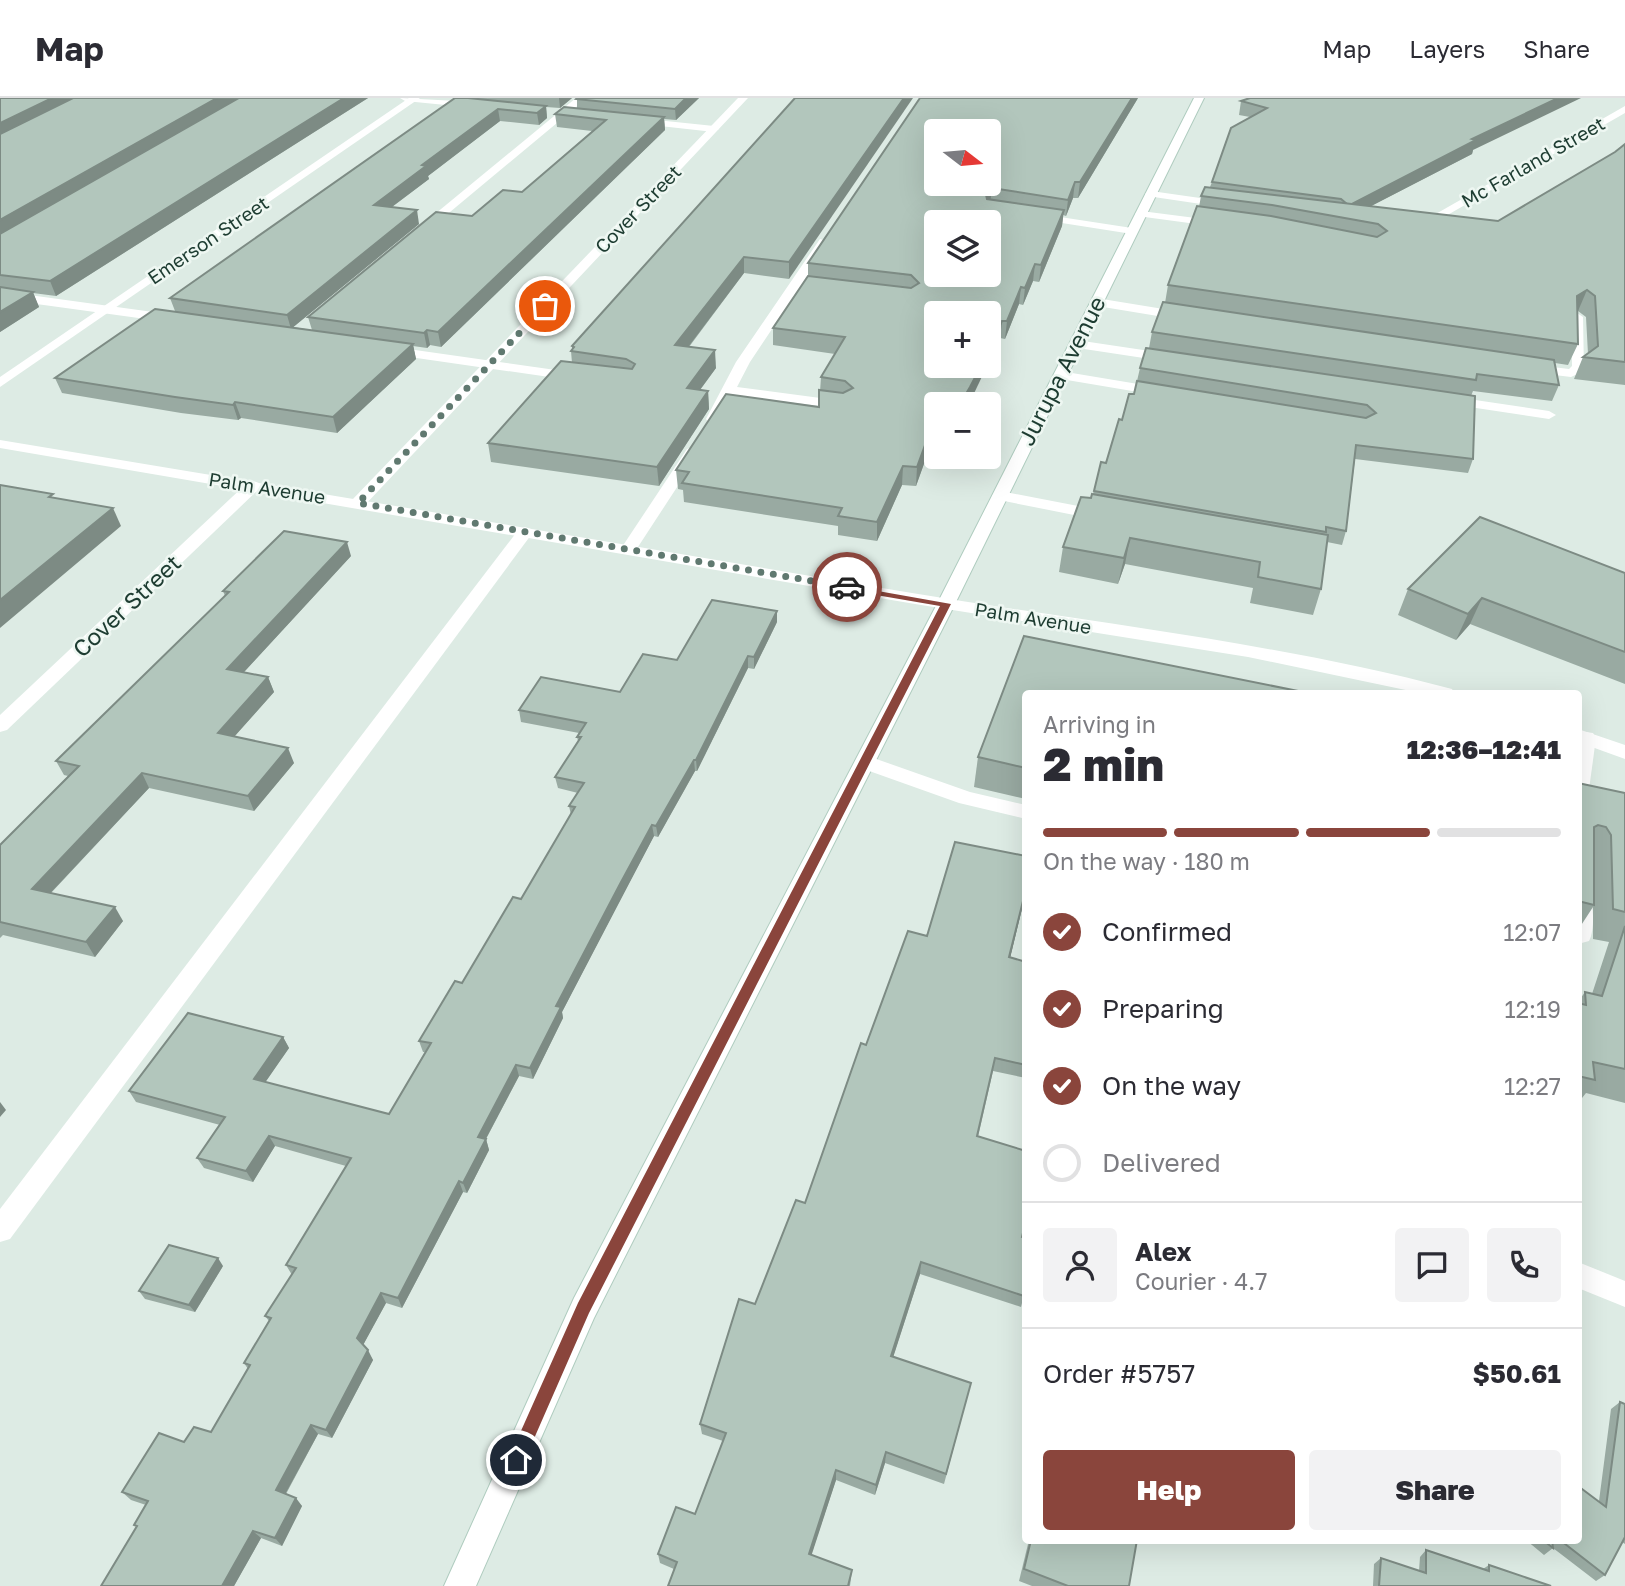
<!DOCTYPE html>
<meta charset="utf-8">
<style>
body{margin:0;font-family:"Golos Text",sans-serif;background:#f2f2f3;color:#2b2b33;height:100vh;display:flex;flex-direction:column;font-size:26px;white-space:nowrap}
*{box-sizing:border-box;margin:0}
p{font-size:23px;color:#7c7c81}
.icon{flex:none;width:38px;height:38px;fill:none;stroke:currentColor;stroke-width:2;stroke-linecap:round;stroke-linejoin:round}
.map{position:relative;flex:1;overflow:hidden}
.details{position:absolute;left:1022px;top:592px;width:560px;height:854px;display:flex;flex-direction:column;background:#fff;border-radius:7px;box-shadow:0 7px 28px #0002}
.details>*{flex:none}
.needle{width:46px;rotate:106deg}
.controls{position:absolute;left:924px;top:21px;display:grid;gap:14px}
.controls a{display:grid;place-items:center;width:77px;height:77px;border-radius:7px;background:#fff;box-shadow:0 7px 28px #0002;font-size:35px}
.pin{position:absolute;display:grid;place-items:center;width:60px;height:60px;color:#fff;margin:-30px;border:4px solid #fff;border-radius:50%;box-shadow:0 2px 7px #0007}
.courier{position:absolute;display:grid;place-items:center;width:70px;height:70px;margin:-35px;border:5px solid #8a453c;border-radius:50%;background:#fff;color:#222;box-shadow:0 2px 9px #0007}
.headline em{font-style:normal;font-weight:800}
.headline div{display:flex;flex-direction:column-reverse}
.headline{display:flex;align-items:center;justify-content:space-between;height:119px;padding:0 21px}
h1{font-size:46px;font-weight:800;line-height:52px}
.bar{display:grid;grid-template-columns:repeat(4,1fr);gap:10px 7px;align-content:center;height:84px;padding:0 21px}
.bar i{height:9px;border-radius:5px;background:#e1e1e2}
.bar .active{background:#8a453c}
.bar p{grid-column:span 4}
.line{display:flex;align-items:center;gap:18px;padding:0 21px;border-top:2px solid #e1e1e2}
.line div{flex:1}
.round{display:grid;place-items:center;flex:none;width:74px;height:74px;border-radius:7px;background:#f2f2f3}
ol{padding:0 21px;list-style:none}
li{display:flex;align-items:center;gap:21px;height:77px}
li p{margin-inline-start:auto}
li .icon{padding:7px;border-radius:50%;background:#8a453c;color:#fff;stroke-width:4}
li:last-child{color:#7c7c81}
li i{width:38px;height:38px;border:4px solid #e1e1e2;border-radius:50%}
.cta{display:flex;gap:14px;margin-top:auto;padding:14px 21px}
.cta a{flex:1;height:80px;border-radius:7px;background:#8a453c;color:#fff;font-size:28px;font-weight:800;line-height:80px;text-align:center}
.cta a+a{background:#f2f2f3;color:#2b2b33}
header{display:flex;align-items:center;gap:42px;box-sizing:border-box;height:98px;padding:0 35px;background:#fff;border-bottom:2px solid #e1e1e2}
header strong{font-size:33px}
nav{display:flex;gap:38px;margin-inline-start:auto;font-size:24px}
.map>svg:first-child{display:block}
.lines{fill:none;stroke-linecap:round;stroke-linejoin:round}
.secondary-casing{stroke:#afccbf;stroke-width:2}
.service{fill:#fff;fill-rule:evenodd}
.minor{fill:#fff;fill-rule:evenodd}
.tertiary{fill:#fff;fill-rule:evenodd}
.secondary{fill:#fff;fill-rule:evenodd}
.wall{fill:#99aaa2}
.shaded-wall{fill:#7d8b84}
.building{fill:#b2c6bc;stroke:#7d8b84;stroke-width:2;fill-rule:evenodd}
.route{fill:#8a453c}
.done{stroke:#607970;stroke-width:7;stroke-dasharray:0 12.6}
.labels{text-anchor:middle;stroke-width:5;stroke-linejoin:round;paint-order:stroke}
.far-street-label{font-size:19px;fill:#1d3c31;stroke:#eef7f2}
.street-label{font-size:23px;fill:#1d3c31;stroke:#eef7f2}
</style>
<header>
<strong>Map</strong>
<nav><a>Map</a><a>Layers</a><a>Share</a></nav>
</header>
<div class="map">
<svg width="1625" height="1488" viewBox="0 0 1625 1488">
<rect width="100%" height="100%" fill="#ddebe4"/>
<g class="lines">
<defs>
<polygon id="secondary" points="1194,0 1204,0 955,506 594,1220 476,1488 444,1488 574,1200 937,506"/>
</defs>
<use href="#secondary" class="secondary-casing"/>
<g class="service">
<polygon points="400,0 476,4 481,7 476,10 405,3"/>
<polygon points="576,0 587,0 426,134 418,134 418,130"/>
<polygon points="637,20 714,28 719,31 714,34 633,25 633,21"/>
<polygon points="1151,93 1228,104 1234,107 1228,110 1147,98 1145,96"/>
<polygon points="1141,113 1219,123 1225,126 1219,129 1137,118 1135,116"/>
<polygon points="1034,115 1132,130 1138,133 1132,136 1030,120 1028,118"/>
<polygon points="820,141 830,144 750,264 737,289 843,303 850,307 843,311 733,297 718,324 708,324 706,321 736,264"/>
<polygon points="0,193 175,217 182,221 175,225 0,201"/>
<polygon points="1096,200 1188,215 1194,219 1188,223 1091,207 1091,201"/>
<polygon points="1577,215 1583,219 1584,273 1571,279 1523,273 1521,270 1528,266 1569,271 1572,268 1571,219"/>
<polygon points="1076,242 1170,256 1177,260 1170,264 1071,249 1071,243"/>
<polygon points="387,248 577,275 584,279 577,283 382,255 380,252"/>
<polygon points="1060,273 1162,290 1169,294 1162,298 1055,280 1055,274"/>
<polygon points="1448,298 1549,313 1556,317 1549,321 1443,305 1443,299"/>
<polygon points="692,349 700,354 636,452 634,456 622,456 620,452 687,351"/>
<polygon points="1000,393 1104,413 1112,418 1104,423 994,401 992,398"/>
<polygon points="525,429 531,431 533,434 531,437 10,1141 0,1144 0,1111 519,431"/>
<polygon points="1586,634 1593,635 1596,640 1588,699 1585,704 1578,706 1578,636"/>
<polygon points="865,657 970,694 1026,707 1026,721 959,705 858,669 855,664 858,659"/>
<path d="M1578 792 1588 794C1594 805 1595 832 1589 843L1578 846Z"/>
</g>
<g class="minor">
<polygon points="409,0 420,0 0,289 0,279"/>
<polygon points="738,0 748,0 364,408 352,408 350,405 352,402"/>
<polygon points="1625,8 1625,15 1444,119 1434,117"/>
<polygon points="253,383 259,385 261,388 259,391 7,632 0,634 0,617 247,385"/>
<polygon points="1578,1164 1625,1183 1625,1209 1578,1190"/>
</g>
<g class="tertiary">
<path d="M0 342C304 392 608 444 912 495 1092 525 1275 544 1452 591L1454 595H1420L1248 559 915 506 0 350Z"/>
<polygon points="1578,631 1625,647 1625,661 1578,644"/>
</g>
<use href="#secondary" class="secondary"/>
</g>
<g class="wall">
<polygon points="0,0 368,0 56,198 33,195 39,209 0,234"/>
<polygon points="455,0 572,0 560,10 546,9 547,20 539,27 500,23 428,78 429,81 392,109 419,126 293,229 312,232 308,219 472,118 522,94 592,33 557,29 555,16 577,10 577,0 699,0 676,22 664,21 665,32 441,249 430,247 427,250 413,248 416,261 337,335 241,320 238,322 181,315 62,295 55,280 175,213 170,200"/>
<polygon points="795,0 789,181 744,175 689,249 716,270 700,292 708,293 709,311 659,388 491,364 488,345 572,265 571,253 572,251 572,248"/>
<polygon points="1138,0 1078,100 1073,100 1066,118 1063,117 1062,128 1039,184 1033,183 1023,207 1019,206 1005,241 1000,240 989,264 989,215 936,306 936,336 935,335 916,388 902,387 877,443 838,437 838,428 684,404 683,392 678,391 676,372 819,309 821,279 835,256 773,247 773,230 808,179 808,165"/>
<polygon points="1241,3 1473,52 1472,56 1371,108 1498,123 1615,54 1625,46 1625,287 1574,281 1583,259 1588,256 1586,219 1578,213 1577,214 1578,246 1568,267 1555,265 1559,287 1552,303 1473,293 1471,298 1473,361 1468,375 1355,361 1346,433 1342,447 1327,444 1321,491 1313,517 1250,505 1253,490 1125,466 1118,486 1059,474 1063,449 1093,396 1101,364 1106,365 1122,322 1134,296 1140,270 1149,250 1152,234 1165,205 1168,187 1199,109 1201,98 1210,89 1212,84 1250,19 1239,17"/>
<polygon points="351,458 243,575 268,579 274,594 234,639 294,665 254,713 149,690 51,795 123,823 95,859 3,837 0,840 0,747 68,678 64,677 56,663 225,498 223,493"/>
<polygon points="1625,475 1625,586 1470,526 1456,542 1398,517 1408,491"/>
<polygon points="777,524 754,571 748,570 697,673 695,673 658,739 654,738 622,798 562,914 563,920 533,981 519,978 486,1041 489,1052 467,1095 463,1094 402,1210 386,1205 363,1247 373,1262 332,1340 318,1336 286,1396 302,1408 282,1448 261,1440 234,1488 101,1488 136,1429 134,1427 146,1407 131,1402 122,1394 184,1344 211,1334 248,1271 244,1265 269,1223 265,1218 292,1177 286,1167 346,1068 275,1048 253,1084 204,1070 197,1060 220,1027 136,1004 129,993 283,939 289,950 265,984 389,1016 425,954 423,954 419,943 462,885 521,801 571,717 569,708 578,695 558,690 555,679 578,643 577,639 579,635 521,624 519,612 620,594 677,562"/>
<polygon points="1026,595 1026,701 974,689 978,659"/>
<polygon points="1578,685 1625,695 1625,1005 1586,995 1578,1005 1578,904 1585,894 1592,896 1609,844 1593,841 1593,809 1578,832"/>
<polygon points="1026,758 1026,794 1010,860 1026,864 1026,980 993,973 978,1039 1022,1139 1026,1141 1026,1202 1023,1201 1021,1209 920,1176 893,1259 968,1296 944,1386 885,1365 875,1397 836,1382 811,1457 852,1472 850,1488 668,1488 674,1471 660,1465 658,1456 695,1416 723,1343 702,1336 700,1326 755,1206 805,1105 866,947 927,838"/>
<polygon points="223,1168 195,1214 145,1201 139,1193"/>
<polygon points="1620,1304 1625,1306 1625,1446 1622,1444 1605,1477 1596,1483 1553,1450 1544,1457 1526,1442 1578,1442 1599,1403 1611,1311"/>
<polygon points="1029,1442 1137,1442 1129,1488 1032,1488 1019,1483"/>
<polygon points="1426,1452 1483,1471 1489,1467 1551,1488 1373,1488 1374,1466 1381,1460 1419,1473 1420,1459"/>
</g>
<g class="shaded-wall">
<polygon points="52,0 83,0 0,41 0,25"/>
<polygon points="217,0 243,0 0,140 0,122"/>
<polygon points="344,0 368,0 56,198 50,183"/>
<polygon points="559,0 572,0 560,10"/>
<polygon points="686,0 699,0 676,22 675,11"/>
<polygon points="904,0 913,0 789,181 789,164"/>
<polygon points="1132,0 1138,0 1078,100 1080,84"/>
<polygon points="1558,0 1581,0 1473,52 1472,56 1348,120 1349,107 1472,41"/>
<polygon points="546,8 547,20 539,27 537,15"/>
<polygon points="498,11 500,23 428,78 429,81 377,120 374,107 422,67"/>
<polygon points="664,19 665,32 441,249 438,234"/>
<polygon points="1075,84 1073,100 1066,118 1068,102"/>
<polygon points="992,90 990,106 984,108 985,92"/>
<polygon points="417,112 419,126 291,231 287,217"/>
<polygon points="1064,112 1062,128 1039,184 1041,167"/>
<polygon points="744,159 744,175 676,265 675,247"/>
<polygon points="1035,166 1033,183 1023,207 1025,190"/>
<polygon points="1021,189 1019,206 1005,241 1007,223"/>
<polygon points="1587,192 1578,213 1568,219 1577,198"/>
<polygon points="33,194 39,209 0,234 0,214"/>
<polygon points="1002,223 1000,240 989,264 989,250"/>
<polygon points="427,232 430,247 427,250 424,235"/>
<polygon points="413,246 416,261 337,335 333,319"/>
<polygon points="715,252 716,270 688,308 687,290"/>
<polygon points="981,268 987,268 969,306 960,306"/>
<polygon points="708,293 709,311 659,388 657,369"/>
<polygon points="235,304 241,320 238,322 233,307"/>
<polygon points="936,317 935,335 916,388 917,369"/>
<polygon points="903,368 902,387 877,443 877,424"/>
<polygon points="113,410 121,428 0,530 0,502"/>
<polygon points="1130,440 1125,466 1118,486 1124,460"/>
<polygon points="347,444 351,458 233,586 227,571"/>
<polygon points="1482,500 1470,526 1456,542 1468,516"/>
<polygon points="777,513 777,524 754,571 754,559"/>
<polygon points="748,558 748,570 697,673 696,662"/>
<polygon points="268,579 274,594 224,650 218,635"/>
<polygon points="288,650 294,665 254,713 248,698"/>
<polygon points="694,662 695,673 658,739 656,728"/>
<polygon points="142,675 149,690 41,805 32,791"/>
<polygon points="652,727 654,738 562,914 563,920 533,981 530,970 556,908 620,786"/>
<polygon points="1026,791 1026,794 1007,873 1009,859"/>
<polygon points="115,809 123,823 95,859 86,844"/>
<polygon points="283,939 289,950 260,992 254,981"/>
<polygon points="516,967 519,978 481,1050 478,1039"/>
<polygon points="0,1004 6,1012 0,1019"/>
<polygon points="269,1038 275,1048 253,1084 246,1073"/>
<polygon points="486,1041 489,1052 467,1095 463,1085"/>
<polygon points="459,1083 463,1094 402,1210 398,1200"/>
<polygon points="218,1160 223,1168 195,1214 189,1207"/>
<polygon points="921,1164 920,1176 890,1269 891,1258"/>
<polygon points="381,1195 386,1205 362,1249 357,1240"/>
<polygon points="368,1252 373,1262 332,1340 326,1332"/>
<polygon points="311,1327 318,1336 283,1400 276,1392"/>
<polygon points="886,1354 885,1365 875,1397 876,1387"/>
<polygon points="836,1372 836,1382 809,1465 809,1456"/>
<polygon points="296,1400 302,1408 282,1448 275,1440"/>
<polygon points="253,1433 261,1440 234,1488 222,1488"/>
</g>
<g class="building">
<polygon points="0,0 52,0 0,25"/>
<polygon points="73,0 217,0 0,122 0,36"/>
<polygon points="239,0 344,0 50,183 0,177 0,136"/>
<polygon points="455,0 468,0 546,8 537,15 498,11 422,67 426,68 374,107 417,112 287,217 170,200"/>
<polygon points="577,0 686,0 675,11 576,1"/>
<polygon points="795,0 904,0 789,164 744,159 675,247 715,252 687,290 708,293 657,369 488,345 561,263 632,271 635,266 626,261 571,253 574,249 572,248"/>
<path d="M920 0H1132L1080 84H1075L1068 102 992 90 985 92 987 101 1064 112 1041 167 1035 166 1025 190 1021 189 1007 223H1002L989 250V215H936V268H981L970 289 960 306H936V317L917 369 903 368 877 424 838 418 842 410 682 385 689 374 676 372 726 296 819 309V292L843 295 853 290 845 283 821 279 845 239 773 230 808 178 911 190 919 185 911 177 808 165ZM936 33H989V86H936ZM936 124H989V177H936Z"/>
<polygon points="1250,0 1558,0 1472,41 1476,42 1352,106 1347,106 1341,101 1212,84 1231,30 1267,10 1241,3"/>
<polygon points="564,9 664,19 438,234 427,232 424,235 308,219 436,114 472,118 503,92 522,94 606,22 555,16"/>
<polygon points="1625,46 1625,264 1583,259 1598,248 1595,198 1587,192 1577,198 1578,246 1168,187 1197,108 1271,118 1377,139 1387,133 1378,126 1272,107 1201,98 1205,89 1498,123 1615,54"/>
<polygon points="0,189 33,194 0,214"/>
<polygon points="1163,204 1554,262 1559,287 1477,276 1476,282 1152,234"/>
<polygon points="155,211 413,246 333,319 235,304 233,307 175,299 55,280"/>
<polygon points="1146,250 1475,298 1473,361 1356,347 1346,433 1326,429 1326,434 1094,393 1101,364 1106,365 1119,321 1122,322 1129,296 1134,296 1137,283 1366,320 1376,315 1367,307 1140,270"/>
<polygon points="0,387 53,396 49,399 113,410 0,502"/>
<polygon points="1092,396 1328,437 1321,491 1258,479 1260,464 1130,440 1124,460 1063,449 1081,399 1091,400"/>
<polygon points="1480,419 1625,475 1625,554 1482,500 1468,516 1408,491"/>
<polygon points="284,433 347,444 227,571 268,579 218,635 288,650 248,698 142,675 32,791 115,809 86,844 0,824 0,747 79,668 56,663 229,494 223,493"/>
<polygon points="712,502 777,513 754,559 748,558 696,662 694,662 656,728 652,727 620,786 556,908 561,909 530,970 516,967 478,1039 486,1041 463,1085 459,1083 398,1200 381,1195 357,1240 368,1252 326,1332 311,1327 276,1392 296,1400 275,1440 253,1433 222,1488 101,1488 137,1428 134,1427 148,1403 122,1394 159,1335 184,1344 194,1329 211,1334 250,1267 244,1265 271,1220 265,1218 296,1170 286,1167 351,1060 269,1038 246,1073 197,1060 225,1019 129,993 188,915 283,939 254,981 389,1016 431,945 419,943 455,883 462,885 513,799 521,801 575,709 569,708 584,685 555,679 581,639 577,639 586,625 519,612 541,579 620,594 643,556 677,562"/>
<polygon points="1024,538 1308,595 1026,595 1026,670 978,659"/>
<polygon points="1578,685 1625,695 1625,814 1613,811 1611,737 1606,729 1598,727 1594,729 1594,807 1578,803"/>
<polygon points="955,744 1026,758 1026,791 1009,859 1026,864 1026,967 995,960 977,1038 1026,1053 1026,1123 1022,1139 1026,1141 1026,1189 1024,1198 921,1164 891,1258 971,1285 946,1376 886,1354 876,1387 836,1372 809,1456 852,1472 848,1488 668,1488 677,1464 658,1456 676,1409 695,1416 726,1335 700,1326 739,1201 755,1206 796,1102 805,1105 861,945 866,947 908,833 927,838"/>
<polygon points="1625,828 1625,971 1593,964 1595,982 1578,978 1578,905 1586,907 1585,894 1602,898"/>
<polygon points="169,1147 218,1160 189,1207 139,1193"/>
<polygon points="1620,1304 1625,1306 1625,1439 1605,1477 1560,1442 1578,1442 1578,1388 1606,1409"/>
<polygon points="1031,1442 1137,1442 1129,1488 1068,1488 1024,1471"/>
<polygon points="1543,1442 1552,1442 1553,1450"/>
<polygon points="1426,1452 1489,1473 1489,1467 1551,1488 1379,1488 1381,1460 1426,1475"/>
</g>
<polygon class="route" points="844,487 951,506 589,1215 522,1368 516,1370 510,1368 508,1362 578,1205 940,508 847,492 842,489"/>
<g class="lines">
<polyline class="done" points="545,208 358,405 847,489"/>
</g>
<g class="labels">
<g class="far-street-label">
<text transform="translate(1533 64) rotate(-30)" y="7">Mc Farland Street</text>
<text transform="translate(638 111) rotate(-46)" y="7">Cover Street</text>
<text transform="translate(208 142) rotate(-34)" y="7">Emerson Street</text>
<text transform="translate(267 390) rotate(9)" y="7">Palm Avenue</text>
<text transform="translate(1033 520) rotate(9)" y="7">Palm Avenue</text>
</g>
<g class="street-label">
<text transform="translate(1062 273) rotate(-63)" y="8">Jurupa Avenue</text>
<text transform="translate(127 508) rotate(-43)" y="8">Cover Street</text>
</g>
</g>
</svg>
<div class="controls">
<a><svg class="needle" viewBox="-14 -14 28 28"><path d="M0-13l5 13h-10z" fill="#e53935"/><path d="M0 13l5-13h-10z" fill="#7c7c81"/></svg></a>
<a><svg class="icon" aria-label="layers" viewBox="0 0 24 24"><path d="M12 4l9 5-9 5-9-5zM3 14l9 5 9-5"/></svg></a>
<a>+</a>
<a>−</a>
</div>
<div class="pin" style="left:545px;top:208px;background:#ea580c"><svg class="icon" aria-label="bag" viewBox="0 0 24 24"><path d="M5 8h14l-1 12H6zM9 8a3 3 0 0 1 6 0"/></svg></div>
<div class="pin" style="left:516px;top:1362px;background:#1f2937"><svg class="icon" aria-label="home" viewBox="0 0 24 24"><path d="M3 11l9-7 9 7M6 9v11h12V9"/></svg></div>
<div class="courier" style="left:847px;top:489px"><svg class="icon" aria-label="car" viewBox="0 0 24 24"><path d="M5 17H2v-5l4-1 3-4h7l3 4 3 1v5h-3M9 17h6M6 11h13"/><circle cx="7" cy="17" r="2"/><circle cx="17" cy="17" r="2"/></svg></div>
<section class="details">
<div class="headline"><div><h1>2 min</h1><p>Arriving in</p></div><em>12:36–12:41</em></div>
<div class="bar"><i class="active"></i><i class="active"></i><i class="active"></i><i></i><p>On the way · 180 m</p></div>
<ol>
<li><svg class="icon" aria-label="check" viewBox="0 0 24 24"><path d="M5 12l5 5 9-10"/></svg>Confirmed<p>12:07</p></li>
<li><svg class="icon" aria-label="check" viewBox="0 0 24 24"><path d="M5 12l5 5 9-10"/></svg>Preparing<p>12:19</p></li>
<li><svg class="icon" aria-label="check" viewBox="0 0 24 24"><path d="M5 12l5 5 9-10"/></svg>On the way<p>12:27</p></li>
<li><i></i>Delivered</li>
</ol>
<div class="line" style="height:126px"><a class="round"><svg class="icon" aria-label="person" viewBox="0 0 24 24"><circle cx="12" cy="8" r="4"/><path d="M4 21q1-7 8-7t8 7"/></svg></a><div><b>Alex</b><p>Courier · 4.7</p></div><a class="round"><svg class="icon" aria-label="chat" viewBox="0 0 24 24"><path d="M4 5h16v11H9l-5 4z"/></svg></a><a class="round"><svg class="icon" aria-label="phone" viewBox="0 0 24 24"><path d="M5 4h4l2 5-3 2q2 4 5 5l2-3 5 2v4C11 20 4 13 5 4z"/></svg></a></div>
<div class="line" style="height:91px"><div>Order #5757</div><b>$50.61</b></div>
<div class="cta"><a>Help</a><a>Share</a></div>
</section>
</div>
